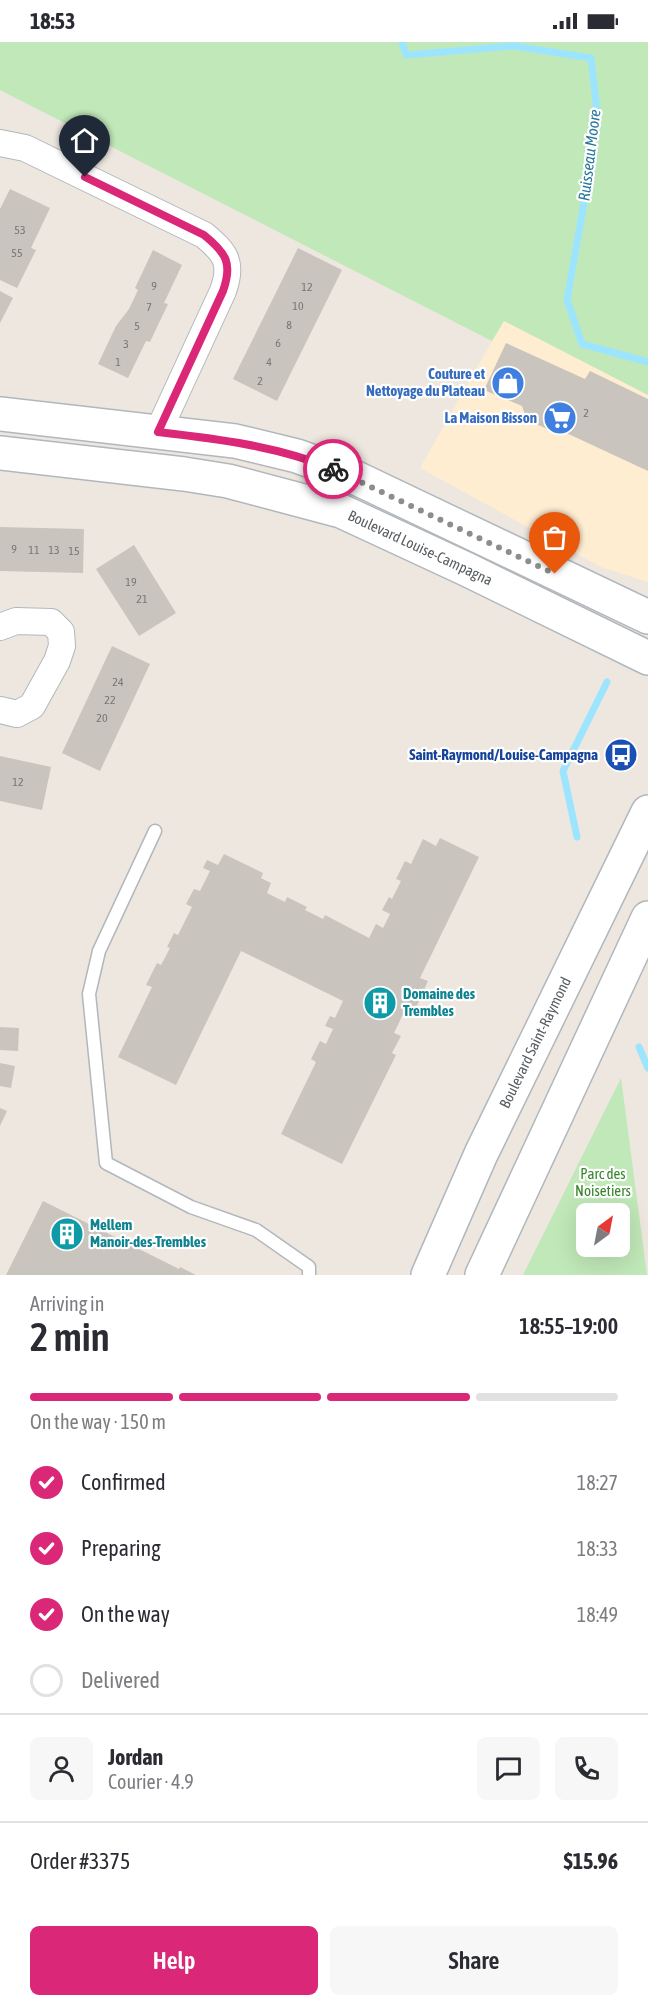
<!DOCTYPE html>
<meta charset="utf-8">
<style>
body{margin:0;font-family:"Asap Condensed",sans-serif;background:#f7f7f7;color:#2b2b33;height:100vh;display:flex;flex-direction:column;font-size:22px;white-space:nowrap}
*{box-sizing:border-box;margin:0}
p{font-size:20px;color:#7c7c81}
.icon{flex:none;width:33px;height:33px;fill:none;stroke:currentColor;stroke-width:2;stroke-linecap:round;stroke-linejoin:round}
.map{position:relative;height:1233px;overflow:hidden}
.panel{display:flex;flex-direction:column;background:#fff;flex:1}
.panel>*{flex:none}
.needle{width:39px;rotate:32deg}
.tools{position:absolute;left:576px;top:1161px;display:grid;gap:12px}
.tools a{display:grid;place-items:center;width:54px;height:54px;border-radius:9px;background:#fff;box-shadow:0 6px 24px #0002;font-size:30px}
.pin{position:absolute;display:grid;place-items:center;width:51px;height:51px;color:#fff;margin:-62px -26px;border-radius:50% 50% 50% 0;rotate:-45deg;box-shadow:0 0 6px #0007}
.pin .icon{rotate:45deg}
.courier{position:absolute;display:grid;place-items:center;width:60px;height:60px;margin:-30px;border:4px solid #db2777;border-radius:50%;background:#fff;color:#222;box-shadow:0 2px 8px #0007}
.summary em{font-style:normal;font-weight:600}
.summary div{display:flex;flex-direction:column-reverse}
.summary{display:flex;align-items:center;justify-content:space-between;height:102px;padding:0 30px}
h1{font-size:39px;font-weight:600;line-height:45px}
.bar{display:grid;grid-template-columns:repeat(4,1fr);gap:9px 6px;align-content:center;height:72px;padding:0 30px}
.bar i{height:8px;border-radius:4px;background:#e1e1e2}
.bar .active{background:#db2777}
.bar p{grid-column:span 4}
.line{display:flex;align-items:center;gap:15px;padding:0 30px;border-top:2px solid #e1e1e2}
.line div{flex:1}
.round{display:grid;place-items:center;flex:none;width:63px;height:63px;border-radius:9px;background:#f7f7f7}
ol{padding:0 30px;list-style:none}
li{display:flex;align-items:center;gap:18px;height:66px}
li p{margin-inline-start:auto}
li .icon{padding:6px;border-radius:50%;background:#db2777;color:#fff;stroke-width:4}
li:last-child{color:#7c7c81}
li i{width:33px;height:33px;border:3px solid #e1e1e2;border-radius:50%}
.primary-button{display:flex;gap:12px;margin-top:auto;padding:12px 30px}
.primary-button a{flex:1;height:69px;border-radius:9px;background:#db2777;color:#fff;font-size:24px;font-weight:600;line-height:69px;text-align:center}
.primary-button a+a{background:#f7f7f7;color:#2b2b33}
.status{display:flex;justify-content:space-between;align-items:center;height:42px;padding:0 30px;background:#fff;direction:ltr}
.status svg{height:16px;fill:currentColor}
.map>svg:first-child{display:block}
.commercial{fill:#ffedd2}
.green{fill:#c0e8b8;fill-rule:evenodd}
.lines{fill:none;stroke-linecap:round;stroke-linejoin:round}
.stream{stroke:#9de5ff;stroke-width:7}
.building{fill:#cac4be}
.lane-casing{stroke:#b2b7bc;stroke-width:15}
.street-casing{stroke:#b2b7bc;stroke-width:28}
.secondary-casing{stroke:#b1b7bc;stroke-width:36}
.lane{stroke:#fff;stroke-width:12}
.street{stroke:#fff;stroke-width:26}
.secondary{stroke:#fff;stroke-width:33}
.done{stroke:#8c8e8e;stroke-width:6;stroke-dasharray:0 10.8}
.route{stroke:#db2777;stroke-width:8}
.labels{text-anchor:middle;stroke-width:4.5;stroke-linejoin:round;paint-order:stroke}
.number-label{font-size:12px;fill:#747879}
.shop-label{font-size:15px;font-weight:bold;fill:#366cbe;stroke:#fff;text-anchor:end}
.street-label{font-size:15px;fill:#585e62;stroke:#fff}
.transit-label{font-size:15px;font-weight:bold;fill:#164399;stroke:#fff;text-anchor:end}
.culture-label{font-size:15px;font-weight:bold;fill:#0d838f;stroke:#fff;text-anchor:start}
.park-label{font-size:15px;fill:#37862c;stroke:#fff}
.water-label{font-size:16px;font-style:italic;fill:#2a789f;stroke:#fff}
</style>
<div class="status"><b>18:53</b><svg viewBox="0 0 49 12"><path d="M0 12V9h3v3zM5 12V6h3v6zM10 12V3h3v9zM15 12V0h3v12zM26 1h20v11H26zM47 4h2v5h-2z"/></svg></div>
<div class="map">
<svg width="648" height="1233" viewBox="0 0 648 1233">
<rect width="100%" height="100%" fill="#ede7df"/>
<polygon class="commercial" points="504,278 648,353 648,540 601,525 420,426"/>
<g class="green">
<polygon points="0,0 648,0 648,353 504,279 492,299 0,48"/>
<path d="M621 1036 647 1233H523ZM586 1172H620V1204H586Z"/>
</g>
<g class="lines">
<g class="stream">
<polyline points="402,0 406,13 514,4 591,16 597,69 592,115 567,258 582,302 648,320"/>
<polyline points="577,795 563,729 607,640"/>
<polyline points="639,1005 648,1026"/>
</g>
</g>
<g class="building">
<polygon points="10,147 50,166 31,206 36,208 17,246 0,238 0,167"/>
<polygon points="298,206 342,228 277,359 233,337"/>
<polygon points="153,208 182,223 164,261 168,262 158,283 150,300 146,299 128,336 98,322 116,284 129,267 138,248 135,246"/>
<polygon points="0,249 13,256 0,281"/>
<polygon points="506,301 585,337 590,329 648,357 648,429 562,389 554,390 527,378 522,364 484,348"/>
<polygon points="0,485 84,487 83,531 0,529"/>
<polygon points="134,503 176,571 139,594 96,527"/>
<polygon points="112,604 150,622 100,729 62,711"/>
<polygon points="0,714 51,725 42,768 0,759"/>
<polygon points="440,796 479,815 420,936 428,939 415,968 407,964 394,991 401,994 392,1011 396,1013 342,1122 281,1092 316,1020 311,1017 320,999 326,1002 333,987 325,984 330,974 335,976 343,959 241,909 176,1043 118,1015 152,945 146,943 157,921 161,923 170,906 167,905 174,891 178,893 192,865 186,862 194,847 200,849 210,829 203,826 207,818 218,823 224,812 263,831 261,836 271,841 267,851 285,860 287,855 307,865 305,868 323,877 325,873 369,896 376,882 383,886 390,872 382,868 389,855 392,857 401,839 396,837 405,819 411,822 423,797 436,804"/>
<polygon points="0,985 19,986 18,1009 0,1008"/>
<polygon points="0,1021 15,1024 11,1046 0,1044"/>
<polygon points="0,1066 7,1069 0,1084"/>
<polygon points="43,1159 179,1227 180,1225 196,1233 6,1233"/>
</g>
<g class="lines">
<defs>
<polyline id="lane" points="155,789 99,909 89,952 106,1121 191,1165 256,1188 309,1225 309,1233"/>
<g id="street">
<path d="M0 101 25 106 204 193C226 211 233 221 223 249L158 390"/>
<polyline points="0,585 16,579 51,580 61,590 62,604 57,619 32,664 17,672 0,668"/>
</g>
<g id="secondary">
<polyline points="0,372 235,399 297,414 352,434 648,575"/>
<path id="s1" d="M0 411 184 432 228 439 341 469 468 528 648 616"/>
<path id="s2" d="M428 1233 481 1112 648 770"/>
<polyline points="482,1233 648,876"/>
</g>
</defs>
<use href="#lane" class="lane-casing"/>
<use href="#street" class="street-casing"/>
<use href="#secondary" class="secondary-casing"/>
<use href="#lane" class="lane"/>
<use href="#street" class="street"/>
<use href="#secondary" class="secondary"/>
</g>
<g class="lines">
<polyline class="done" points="333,427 555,532"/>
<path class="route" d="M85 135 204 193C226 211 233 221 223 249L158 390C218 397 277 404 333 427"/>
</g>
<defs>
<symbol id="shop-disc" viewBox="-11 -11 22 22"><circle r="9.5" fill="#3f7fe0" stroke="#fff"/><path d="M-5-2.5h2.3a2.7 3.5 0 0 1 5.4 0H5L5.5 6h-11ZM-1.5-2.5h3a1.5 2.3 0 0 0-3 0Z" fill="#fff"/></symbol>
<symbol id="supermarket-disc" viewBox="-11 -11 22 22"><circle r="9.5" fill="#3f7fe0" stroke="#fff"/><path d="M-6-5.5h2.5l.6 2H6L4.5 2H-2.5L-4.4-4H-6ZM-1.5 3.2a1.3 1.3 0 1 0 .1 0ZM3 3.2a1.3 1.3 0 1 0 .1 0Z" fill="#fff"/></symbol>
<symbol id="bus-disc" viewBox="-11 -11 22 22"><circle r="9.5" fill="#1a4fb4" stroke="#fff"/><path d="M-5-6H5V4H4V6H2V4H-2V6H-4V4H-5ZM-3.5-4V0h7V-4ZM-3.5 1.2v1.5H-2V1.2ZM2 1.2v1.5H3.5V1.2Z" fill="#fff"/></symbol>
<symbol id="building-disc" viewBox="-11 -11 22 22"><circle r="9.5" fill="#0f9aa8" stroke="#fff"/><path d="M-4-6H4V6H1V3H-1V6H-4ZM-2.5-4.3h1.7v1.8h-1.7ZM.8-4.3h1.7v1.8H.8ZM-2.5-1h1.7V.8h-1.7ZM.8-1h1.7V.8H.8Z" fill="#fff"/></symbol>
</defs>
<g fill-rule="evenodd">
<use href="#shop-disc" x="489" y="322" width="38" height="38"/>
<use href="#supermarket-disc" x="541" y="357" width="38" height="38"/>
<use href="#bus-disc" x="602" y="694" width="38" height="38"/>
<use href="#building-disc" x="361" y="942" width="38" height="38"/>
<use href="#building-disc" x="48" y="1173" width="38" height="38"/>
</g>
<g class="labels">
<g class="number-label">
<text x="20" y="192">53</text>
<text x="17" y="215">55</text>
<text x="154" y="248">9</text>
<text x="307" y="249">12</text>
<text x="298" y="268">10</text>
<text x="149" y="269">7</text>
<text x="289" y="287">8</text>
<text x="137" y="288">5</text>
<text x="278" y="305">6</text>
<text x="126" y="306">3</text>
<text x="118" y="324">1</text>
<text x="269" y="324">4</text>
<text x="260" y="343">2</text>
<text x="586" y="375">2</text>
<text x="14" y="511">9</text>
<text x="34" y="512">11</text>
<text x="54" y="512">13</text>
<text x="74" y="513">15</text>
<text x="131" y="544">19</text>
<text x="142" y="561">21</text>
<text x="118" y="644">24</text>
<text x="110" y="662">22</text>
<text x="102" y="680">20</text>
<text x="18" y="744">12</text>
</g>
<g class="shop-label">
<text x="485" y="337">Couture et<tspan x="485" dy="17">Nettoyage du Plateau</tspan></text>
<text x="537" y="381">La Maison Bisson</text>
</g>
<g class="street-label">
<text dy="5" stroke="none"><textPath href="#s1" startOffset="434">Boulevard Louise-Campagna</textPath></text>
<text dy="5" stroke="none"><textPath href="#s2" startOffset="256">Boulevard Saint-Raymond</textPath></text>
</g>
<g class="transit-label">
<text x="598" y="718">Saint-Raymond/Louise-Campagna</text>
</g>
<g class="culture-label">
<text x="403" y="957">Domaine des<tspan x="403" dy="17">Trembles</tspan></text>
<text x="90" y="1188">Mellem<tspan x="90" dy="17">Manoir-des-Trembles</tspan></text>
</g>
<g class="park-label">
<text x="603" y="1137">Parc des<tspan x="603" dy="17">Noisetiers</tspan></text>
</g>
<g class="water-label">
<text transform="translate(589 113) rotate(-83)" y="6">Ruisseau Moore</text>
</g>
</g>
</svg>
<div class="tools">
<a><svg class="needle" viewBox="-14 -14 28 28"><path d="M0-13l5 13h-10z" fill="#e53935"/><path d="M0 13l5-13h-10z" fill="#7c7c81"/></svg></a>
</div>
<div class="pin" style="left:555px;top:532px;background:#ea580c"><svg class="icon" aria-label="bag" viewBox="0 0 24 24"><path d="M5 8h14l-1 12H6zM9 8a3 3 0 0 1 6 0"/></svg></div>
<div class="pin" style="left:85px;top:135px;background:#1f2937"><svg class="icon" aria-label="home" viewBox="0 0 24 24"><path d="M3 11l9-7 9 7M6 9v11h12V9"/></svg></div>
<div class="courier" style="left:333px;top:427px"><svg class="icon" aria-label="bike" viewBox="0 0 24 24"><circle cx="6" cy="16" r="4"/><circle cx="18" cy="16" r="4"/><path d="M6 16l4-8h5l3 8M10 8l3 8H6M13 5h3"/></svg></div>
</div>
<section class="panel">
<div class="summary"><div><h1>2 min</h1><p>Arriving in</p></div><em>18:55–19:00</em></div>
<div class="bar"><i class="active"></i><i class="active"></i><i class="active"></i><i></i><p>On the way · 150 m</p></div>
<ol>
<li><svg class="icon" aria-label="check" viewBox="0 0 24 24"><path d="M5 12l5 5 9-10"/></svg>Confirmed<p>18:27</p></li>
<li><svg class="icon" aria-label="check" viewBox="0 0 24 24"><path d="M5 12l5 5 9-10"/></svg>Preparing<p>18:33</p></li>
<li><svg class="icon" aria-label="check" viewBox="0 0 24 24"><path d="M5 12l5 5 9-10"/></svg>On the way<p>18:49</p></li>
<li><i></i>Delivered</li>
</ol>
<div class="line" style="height:108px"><a class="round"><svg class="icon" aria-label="person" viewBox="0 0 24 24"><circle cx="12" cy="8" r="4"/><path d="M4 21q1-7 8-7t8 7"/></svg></a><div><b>Jordan</b><p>Courier · 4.9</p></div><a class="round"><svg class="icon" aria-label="chat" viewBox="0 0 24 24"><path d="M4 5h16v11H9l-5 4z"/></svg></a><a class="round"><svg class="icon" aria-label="phone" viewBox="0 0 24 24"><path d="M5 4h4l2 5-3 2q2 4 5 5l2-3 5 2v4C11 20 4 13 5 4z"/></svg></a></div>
<div class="line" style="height:78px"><div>Order #3375</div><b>$15.96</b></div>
<div class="primary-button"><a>Help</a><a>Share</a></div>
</section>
